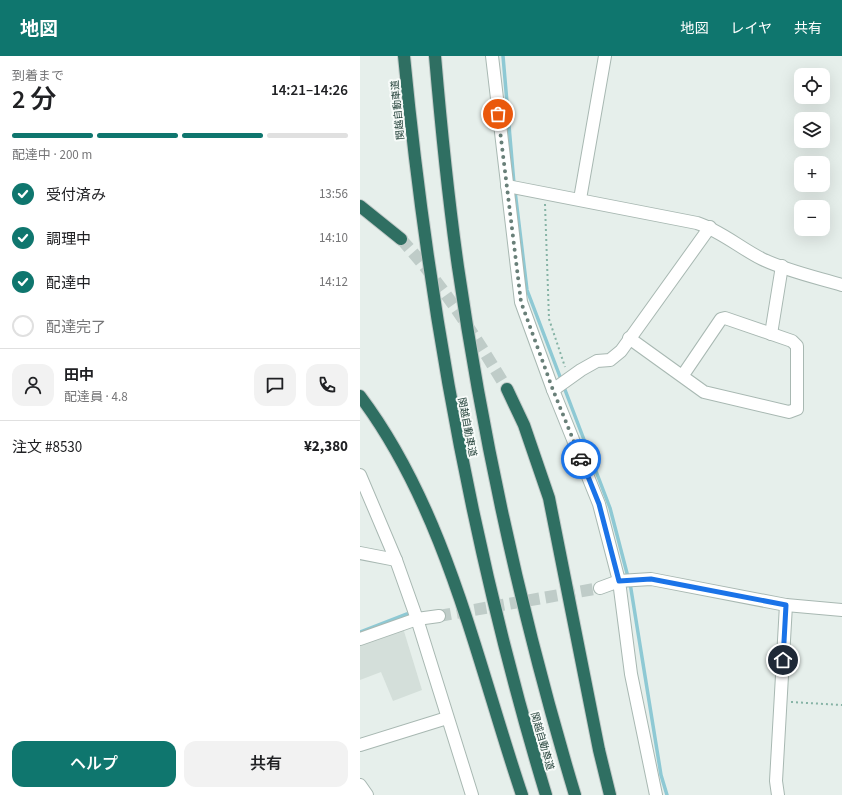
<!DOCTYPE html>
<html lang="ja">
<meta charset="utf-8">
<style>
body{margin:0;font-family:"Source Sans 3","Noto Sans JP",sans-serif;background:#f2f2f2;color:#202124;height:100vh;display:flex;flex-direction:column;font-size:15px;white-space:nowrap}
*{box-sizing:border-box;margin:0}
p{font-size:13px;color:#757577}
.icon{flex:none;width:22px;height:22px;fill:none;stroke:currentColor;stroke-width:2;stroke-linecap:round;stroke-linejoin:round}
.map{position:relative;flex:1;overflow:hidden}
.panel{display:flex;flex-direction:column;background:#fff;width:360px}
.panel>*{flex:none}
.controls{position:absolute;left:434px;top:12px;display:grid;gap:8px}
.controls a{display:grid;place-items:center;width:36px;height:36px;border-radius:8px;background:#fff;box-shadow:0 4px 16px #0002;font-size:20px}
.pin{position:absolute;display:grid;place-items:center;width:34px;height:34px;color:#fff;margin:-17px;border:2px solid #fff;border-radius:50%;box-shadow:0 1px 4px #0007}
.courier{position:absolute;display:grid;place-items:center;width:40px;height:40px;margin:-20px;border:3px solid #1a73e8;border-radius:50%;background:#fff;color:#222;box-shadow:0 1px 5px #0007}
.summary em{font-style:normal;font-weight:600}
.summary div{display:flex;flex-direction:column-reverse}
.summary{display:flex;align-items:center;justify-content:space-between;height:68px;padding:0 12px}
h1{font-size:26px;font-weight:600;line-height:30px}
.bar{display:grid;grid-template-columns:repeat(4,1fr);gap:6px 4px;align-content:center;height:48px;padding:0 12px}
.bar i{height:5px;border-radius:3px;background:#e0e0e0}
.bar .selected{background:#0f766e}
.bar p{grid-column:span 4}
.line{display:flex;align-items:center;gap:10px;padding:0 12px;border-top:1px solid #e0e0e0}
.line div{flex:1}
.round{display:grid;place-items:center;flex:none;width:42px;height:42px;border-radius:12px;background:#f2f2f2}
ol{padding:0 12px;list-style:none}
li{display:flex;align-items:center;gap:12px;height:44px}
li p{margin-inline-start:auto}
li .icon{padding:4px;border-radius:50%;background:#0f766e;color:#fff;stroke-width:4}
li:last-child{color:#757577}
li i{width:22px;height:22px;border:2px solid #e0e0e0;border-radius:50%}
.action{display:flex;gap:8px;margin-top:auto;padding:8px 12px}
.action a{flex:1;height:46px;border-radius:12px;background:#0f766e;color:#fff;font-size:16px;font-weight:600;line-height:46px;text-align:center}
.action a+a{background:#f2f2f2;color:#202124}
header{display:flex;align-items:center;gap:24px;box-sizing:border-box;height:56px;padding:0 20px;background:#0f766e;color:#fff}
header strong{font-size:19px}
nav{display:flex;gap:22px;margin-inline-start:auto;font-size:14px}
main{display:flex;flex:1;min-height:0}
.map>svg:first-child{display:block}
.built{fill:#d4dfda}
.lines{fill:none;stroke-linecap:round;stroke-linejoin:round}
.stream{stroke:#8ec9d4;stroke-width:3.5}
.minor-tunnel{stroke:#bfccc8;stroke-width:12;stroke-dasharray:12 6;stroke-linecap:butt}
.highway-tunnel{stroke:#bfccc8;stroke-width:12;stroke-dasharray:12 6;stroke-linecap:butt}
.minor-casing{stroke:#a8b8b2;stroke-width:14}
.highway-casing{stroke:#c2cac8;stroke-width:14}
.path{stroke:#86b3a5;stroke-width:2;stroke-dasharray:2 3;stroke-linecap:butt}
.minor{stroke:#fff;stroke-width:12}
.highway{stroke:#2f6f62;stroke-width:12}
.done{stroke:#687f78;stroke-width:4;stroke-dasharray:0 7.2}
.route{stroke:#1a73e8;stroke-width:5}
.labels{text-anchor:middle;stroke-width:4;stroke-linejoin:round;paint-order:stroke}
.street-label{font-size:10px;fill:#24423a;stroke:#f7fbf9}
</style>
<header>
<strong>地図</strong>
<nav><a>地図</a><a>レイヤ</a><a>共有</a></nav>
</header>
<main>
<section class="panel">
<div class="summary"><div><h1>2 分</h1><p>到着まで</p></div><em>14:21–14:26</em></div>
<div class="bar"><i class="selected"></i><i class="selected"></i><i class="selected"></i><i></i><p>配達中 · 200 m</p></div>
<ol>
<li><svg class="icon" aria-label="check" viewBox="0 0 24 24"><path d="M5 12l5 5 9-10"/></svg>受付済み<p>13:56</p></li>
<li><svg class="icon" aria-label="check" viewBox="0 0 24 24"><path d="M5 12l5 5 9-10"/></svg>調理中<p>14:10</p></li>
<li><svg class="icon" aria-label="check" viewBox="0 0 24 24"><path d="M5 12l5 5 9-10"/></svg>配達中<p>14:12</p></li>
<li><i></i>配達完了</li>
</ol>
<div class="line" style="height:72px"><a class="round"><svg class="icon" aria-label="person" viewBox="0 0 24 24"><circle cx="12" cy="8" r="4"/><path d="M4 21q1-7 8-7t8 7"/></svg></a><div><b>田中</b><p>配達員 · 4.8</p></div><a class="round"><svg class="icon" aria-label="chat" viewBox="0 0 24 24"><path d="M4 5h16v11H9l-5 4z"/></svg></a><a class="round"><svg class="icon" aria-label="phone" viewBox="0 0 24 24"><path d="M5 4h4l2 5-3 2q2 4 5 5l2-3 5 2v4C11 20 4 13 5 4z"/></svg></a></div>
<div class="line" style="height:52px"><div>注文 #8530</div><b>¥2,380</b></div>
<div class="action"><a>ヘルプ</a><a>共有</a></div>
</section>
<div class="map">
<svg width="482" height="739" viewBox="0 0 482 739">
<rect width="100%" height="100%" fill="#e6efeb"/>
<polygon class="built" points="43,572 62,634 33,645 21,616 0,624 0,588"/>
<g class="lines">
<g class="stream">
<polyline points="143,0 154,128"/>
<polyline points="155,135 167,234 250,452 268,521"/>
<polyline points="270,527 301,719 307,739"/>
<polyline points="0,576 47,558"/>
</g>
<polyline class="minor-tunnel" points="79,560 240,532"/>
<path class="highway-tunnel" d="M41 183C83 229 115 280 147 333"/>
<defs>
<g id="minor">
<polyline points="132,0 161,246 193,334 239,448 259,525 271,618 296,739"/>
<path d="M147 130 337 167C361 175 380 192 402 203 427 215 455 221 482 229"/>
<polyline points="220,143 245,0"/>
<polyline points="411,278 422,210"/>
<polyline points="269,282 344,336 429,356 437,353 437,290 432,285 365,262 361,263 323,319"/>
<polyline points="193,334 221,314 237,305 250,304 261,295 350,171"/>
<polyline points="0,419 36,504 57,563 112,739"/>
<polyline points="0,497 36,504"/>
<polyline points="240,532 259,525 291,523 426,549 482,554"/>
<polyline points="0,583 57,563 79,560"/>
<polyline points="0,689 87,662"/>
<polyline points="0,729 7,739"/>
<polyline points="418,739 416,725 426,549"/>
</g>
<g id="highway">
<path d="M44 0C68 250 113 498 186 739"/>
<path d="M75 0C81 70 88 141 98 211 124 390 163 566 215 739"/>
<polyline points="0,150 41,183"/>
<polyline points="147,333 164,369 189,442 239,694 250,739"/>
<path d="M0 340C86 454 117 606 162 739"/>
</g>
</defs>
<use href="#minor" class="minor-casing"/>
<use href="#highway" class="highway-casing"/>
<g class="path">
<polyline points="185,148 189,263 205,311"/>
<polyline points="431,646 482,649"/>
</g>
<use href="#minor" class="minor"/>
<use href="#highway" class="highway"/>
</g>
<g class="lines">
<polyline class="done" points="138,58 161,246 193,334 221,403"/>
<polyline class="route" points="221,403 239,448 259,525 291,523 426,549 423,604"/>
</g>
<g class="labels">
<g class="street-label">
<text transform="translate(37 54) rotate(-96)" y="4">関越自動車道</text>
<text transform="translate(108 371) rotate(79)" y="4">関越自動車道</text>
<text transform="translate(183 685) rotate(74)" y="4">関越自動車道</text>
</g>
</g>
</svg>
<div class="controls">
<a><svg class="icon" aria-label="locate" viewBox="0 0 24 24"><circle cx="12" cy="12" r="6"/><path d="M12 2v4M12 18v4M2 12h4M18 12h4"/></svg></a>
<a><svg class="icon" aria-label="layers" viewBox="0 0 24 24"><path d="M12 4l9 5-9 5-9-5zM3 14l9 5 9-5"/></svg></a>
<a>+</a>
<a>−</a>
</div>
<div class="pin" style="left:138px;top:58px;background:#ea580c"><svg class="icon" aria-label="bag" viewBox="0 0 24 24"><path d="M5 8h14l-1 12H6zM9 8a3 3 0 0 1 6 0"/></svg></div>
<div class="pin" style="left:423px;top:604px;background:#1f2937"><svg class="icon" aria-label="home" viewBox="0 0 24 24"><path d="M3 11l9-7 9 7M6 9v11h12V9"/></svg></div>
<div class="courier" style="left:221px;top:403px"><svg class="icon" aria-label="car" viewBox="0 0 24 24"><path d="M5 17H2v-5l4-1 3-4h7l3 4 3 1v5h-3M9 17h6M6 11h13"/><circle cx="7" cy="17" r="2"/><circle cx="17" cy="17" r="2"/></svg></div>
</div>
</main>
